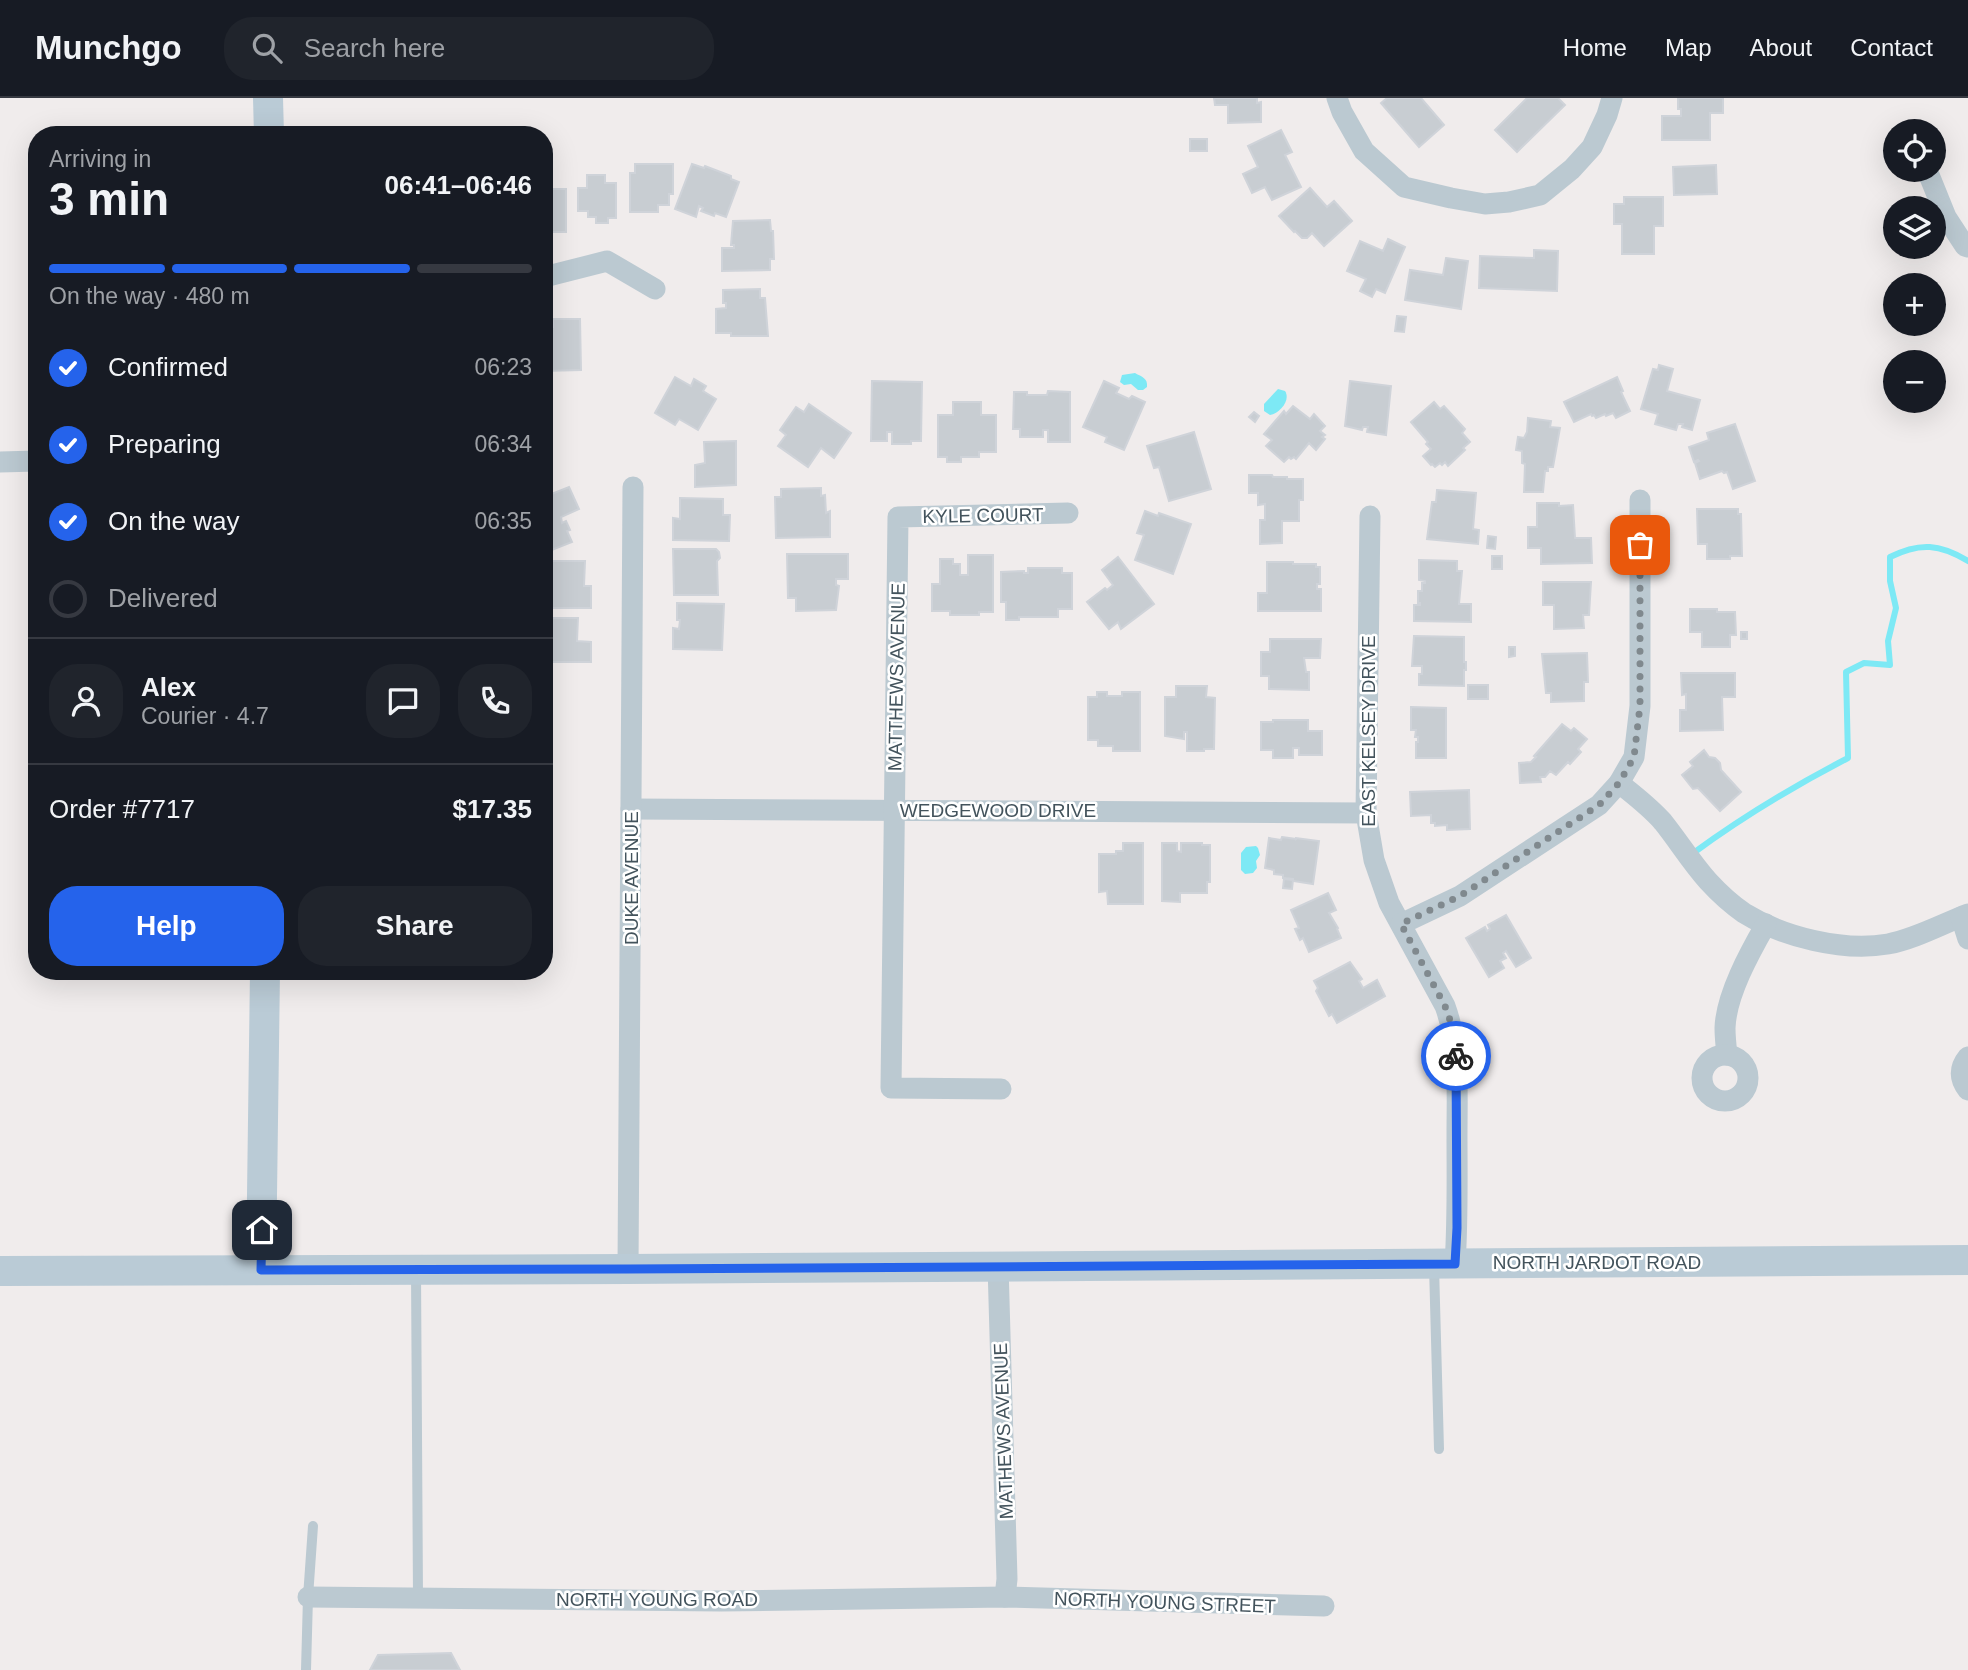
<!DOCTYPE html>
<meta charset="utf-8">
<style>
body{margin:0;font-family:Helvetica,sans-serif;background:#20242c;color:#f1f3f6;height:100vh;display:flex;flex-direction:column;font-size:26px;white-space:nowrap}
*{box-sizing:border-box;margin:0}
p{font-size:23px;color:#9ea1a6}
.icon{flex:none;width:38px;height:38px;fill:none;stroke:currentColor;stroke-width:2;stroke-linecap:round;stroke-linejoin:round}
.map{position:relative;flex:1;overflow:hidden}
.side{position:absolute;left:28px;top:28px;width:525px;height:854px;display:flex;flex-direction:column;background:#171b24;border-radius:28px;box-shadow:0 7px 28px #0002}
.side>*{flex:none}
.buttons{position:absolute;left:1883px;top:21px;display:grid;gap:14px}
.buttons a{display:grid;place-items:center;width:63px;height:63px;border-radius:50%;background:#171b24;box-shadow:0 7px 28px #0002;font-size:35px}
.pin{position:absolute;display:grid;place-items:center;width:60px;height:60px;color:#fff;margin:-30px;border-radius:14px;box-shadow:0 4px 10px #0006}
.courier{position:absolute;display:grid;place-items:center;width:70px;height:70px;margin:-35px;border:5px solid #2563eb;border-radius:50%;background:#fff;color:#222;box-shadow:0 2px 9px #0007}
.headline em{font-style:normal;font-weight:700}
.headline div{display:flex;flex-direction:column-reverse}
.headline{display:flex;align-items:center;justify-content:space-between;height:119px;padding:0 21px}
h1{font-size:46px;font-weight:700;line-height:52px}
.bar{display:grid;grid-template-columns:repeat(4,1fr);gap:10px 7px;align-content:center;height:84px;padding:0 21px}
.bar i{height:9px;border-radius:5px;background:#363941}
.bar .selected{background:#2563eb}
.bar p{grid-column:span 4}
.line{display:flex;align-items:center;gap:18px;padding:0 21px;border-top:2px solid #363941}
.line div{flex:1}
.round{display:grid;place-items:center;flex:none;width:74px;height:74px;border-radius:28px;background:#20242c}
ol{padding:0 21px;list-style:none}
li{display:flex;align-items:center;gap:21px;height:77px}
li p{margin-inline-start:auto}
li .icon{padding:7px;border-radius:50%;background:#2563eb;color:#fff;stroke-width:4}
li:last-child{color:#9ea1a6}
li i{width:38px;height:38px;border:4px solid #363941;border-radius:50%}
.primary-button{display:flex;gap:14px;margin-top:auto;padding:14px 21px}
.primary-button a{flex:1;height:80px;border-radius:28px;background:#2563eb;color:#fff;font-size:28px;font-weight:700;line-height:80px;text-align:center}
.primary-button a+a{background:#20242c;color:#f1f3f6}
header{display:flex;align-items:center;gap:42px;box-sizing:border-box;height:98px;padding:0 35px;background:#171b24;border-bottom:2px solid #363941}
header strong{font-size:33px}
nav{display:flex;gap:38px;margin-inline-start:auto;font-size:24px}
.search{width:490px;height:63px;background:#20242c;display:flex;align-items:center;gap:18px;box-sizing:border-box;padding:0 24px;border-radius:28px;color:#9ea1a6;font-size:26px}
.map>svg:first-child{display:block}
.water{fill:#7de9f5}
.lines{fill:none;stroke-linecap:round;stroke-linejoin:round}
.stream{stroke:#7de9f5;stroke-width:6}
.building{fill:#c8cdd2;stroke:#cfd3d9;stroke-width:2}
.lane{stroke:#bbc9d1;stroke-width:10}
.street{stroke:#bbc9d1;stroke-width:21}
.secondary{stroke:#bacbd6;stroke-width:30}
.done{stroke:#80898e;stroke-width:7;stroke-dasharray:0 12.6}
.route{stroke:#2563eb;stroke-width:9}
.labels{text-anchor:middle;stroke-width:5;stroke-linejoin:round;paint-order:stroke}
.street-label{font-size:19px;fill:#43535c;stroke:#fff}
</style>
<header>
<strong>Munchgo</strong>
<div class="search"><svg class="icon" aria-label="search" viewBox="0 0 24 24"><circle cx="10" cy="10" r="6"/><path d="M15 15l6 6"/></svg>Search here</div>
<nav><a>Home</a><a>Map</a><a>About</a><a>Contact</a></nav>
</header>
<div class="map">
<svg width="1968" height="1572" viewBox="0 0 1968 1572">
<rect width="100%" height="100%" fill="#f0ecec"/>
<g class="water">
<path d="M1135 275C1142 279 1148 280 1147 289L1143 292H1138L1131 286 1124 287 1120 284 1122 277Z"/>
<path d="M1278 291 1285 293C1291 302 1280 315 1270 317L1264 313V306Z"/>
<polygon points="1256,748 1258,750 1260,757 1256,763 1257,770 1253,775 1245,776 1241,772 1241,755 1246,749"/>
</g>
<g class="lines">
<path class="stream" d="M1692 756C1741 720 1794 688 1848 660L1846 574 1864 565 1890 567 1888 543 1896 510 1890 483V459C1920 444 1940 446 1968 463"/>
</g>
<g class="building">
<polygon points="1214,0 1257,0 1257,5 1261,4 1261,24 1228,25 1228,7 1215,7"/>
<polygon points="1387,0 1421,0 1444,27 1419,49 1381,5"/>
<polygon points="1527,0 1558,0 1565,7 1517,54 1495,32"/>
<polygon points="1678,0 1723,0 1723,15 1710,15 1710,42 1662,42 1662,18 1681,18 1681,11 1678,11"/>
<polygon points="1281,32 1292,54 1285,57 1301,89 1272,102 1265,89 1252,95 1243,76 1258,69 1248,48"/>
<rect x="1190" y="41" width="17" height="12"/>
<polygon points="635,66 673,66 673,96 669,96 669,107 658,107 658,114 630,114 630,75 635,75"/>
<polygon points="692,66 704,70 705,68 731,78 731,81 739,84 726,119 715,115 714,118 701,113 703,110 699,108 696,119 675,111"/>
<polygon points="1716,67 1717,96 1674,97 1673,69"/>
<polygon points="587,77 605,77 605,85 616,85 616,120 608,120 608,125 596,125 596,119 588,119 588,113 578,113 578,90 587,90"/>
<polygon points="544,82 550,82 550,91 566,91 566,134 549,134 549,141 544,141"/>
<polygon points="1310,90 1327,109 1334,103 1352,123 1324,148 1312,135 1307,140 1302,140 1295,133 1294,134 1279,118"/>
<polygon points="1624,99 1663,99 1663,128 1654,128 1654,156 1622,156 1622,126 1614,126 1614,106 1624,106"/>
<polygon points="770,122 771,133 773,133 774,161 770,161 770,172 722,173 722,150 734,150 734,147 731,147 733,123"/>
<polygon points="1388,141 1405,149 1385,195 1376,191 1372,199 1360,193 1366,181 1347,173 1360,143 1383,153"/>
<polygon points="1534,152 1558,153 1557,193 1479,190 1480,158 1534,160"/>
<polygon points="1446,160 1468,163 1461,211 1405,202 1410,172 1443,177"/>
<polygon points="760,191 760,200 765,200 768,238 731,238 731,235 716,235 716,211 726,210 726,205 723,205 723,192"/>
<polygon points="1397,218 1406,219 1404,234 1395,233"/>
<polygon points="553,221 580,221 581,272 544,273 544,229 553,229"/>
<polygon points="1659,267 1673,271 1667,293 1700,302 1692,332 1682,329 1683,326 1678,326 1676,332 1655,326 1658,316 1641,311 1653,271 1658,272"/>
<polygon points="675,279 691,288 694,281 706,288 703,293 716,301 698,332 679,321 675,327 655,315"/>
<polygon points="1617,279 1623,293 1621,294 1630,313 1616,320 1613,315 1606,318 1605,316 1596,320 1594,317 1592,318 1591,316 1574,324 1564,304"/>
<polygon points="872,283 922,284 921,343 911,343 911,346 892,346 892,334 887,334 887,343 871,343"/>
<polygon points="1104,283 1119,290 1116,295 1129,301 1132,298 1145,304 1124,352 1105,344 1107,339 1083,329"/>
<polygon points="1350,283 1391,288 1386,337 1367,334 1368,329 1363,329 1362,332 1345,328"/>
<polygon points="1048,293 1070,294 1070,344 1048,344 1048,332 1043,332 1043,339 1020,339 1020,331 1013,331 1014,294 1027,294 1027,297 1047,297"/>
<polygon points="953,304 981,304 981,317 996,317 996,354 979,354 979,359 961,359 961,364 947,364 947,359 938,359 938,317 953,317"/>
<polygon points="1434,304 1440,311 1444,308 1465,331 1462,335 1470,344 1463,350 1465,352 1448,368 1445,364 1442,367 1440,365 1435,369 1432,366 1431,367 1423,358 1431,351 1426,346 1428,344 1411,324"/>
<polygon points="809,306 851,335 834,360 821,350 808,369 778,348 786,337 780,332 796,309 804,314"/>
<polygon points="1293,308 1310,321 1314,316 1325,328 1320,333 1325,337 1322,339 1325,341 1316,352 1309,345 1296,361 1294,359 1291,361 1289,359 1284,364 1266,348 1272,342 1264,336 1284,313 1286,316"/>
<polygon points="1254,314 1259,318 1255,324 1249,319"/>
<polygon points="1528,320 1551,323 1550,329 1560,330 1553,369 1548,369 1548,373 1545,373 1543,394 1524,394 1525,366 1522,365 1522,353 1516,352 1518,339 1524,340 1527,334"/>
<polygon points="1735,326 1755,383 1733,391 1727,374 1724,375 1722,373 1700,381 1695,365 1699,363 1698,362 1694,364 1689,349 1709,342 1707,335"/>
<polygon points="1194,334 1211,391 1169,403 1159,369 1154,370 1147,348"/>
<polygon points="736,343 736,387 695,389 695,367 705,365 704,344"/>
<polygon points="1249,377 1272,377 1273,379 1287,379 1287,381 1303,381 1303,402 1299,402 1299,423 1282,423 1282,445 1260,446 1260,422 1265,422 1265,406 1258,407 1258,395 1249,395"/>
<polygon points="569,389 579,411 561,419 562,425 566,423 570,432 567,433 572,444 544,455 544,399"/>
<polygon points="821,390 821,398 825,397 826,415 830,413 830,439 776,440 775,399 781,399 781,391"/>
<polygon points="1437,392 1476,395 1473,431 1479,432 1478,446 1427,441 1432,404 1436,404"/>
<polygon points="680,400 723,401 723,417 730,417 729,443 673,442 673,420 680,421"/>
<polygon points="1537,405 1559,405 1559,408 1573,407 1575,440 1591,440 1592,465 1541,466 1541,450 1528,450 1528,429 1537,429"/>
<polygon points="1697,411 1738,411 1738,416 1741,416 1742,458 1730,458 1730,461 1707,461 1707,446 1698,446"/>
<polygon points="1145,413 1158,418 1159,415 1191,426 1173,476 1135,462 1144,437 1137,435"/>
<polygon points="1488,438 1496,439 1495,451 1487,450"/>
<polygon points="673,451 716,451 719,454 720,460 717,463 718,497 674,497"/>
<polygon points="787,456 848,456 848,481 836,481 836,487 839,488 836,512 796,513 796,500 788,500"/>
<polygon points="968,457 993,457 993,514 979,514 979,517 950,517 950,513 932,513 932,486 940,486 940,461 953,461 953,466 960,466 960,477 968,477"/>
<rect x="1492" y="458" width="10" height="13"/>
<polygon points="1118,459 1154,506 1121,531 1118,524 1109,531 1087,504 1105,490 1107,492 1113,487 1102,472"/>
<polygon points="1419,462 1457,463 1457,473 1462,473 1459,506 1471,506 1471,524 1414,523 1414,507 1420,507 1420,505 1418,505 1418,493 1422,493 1422,485 1425,485 1425,483 1419,482"/>
<polygon points="544,463 585,463 584,488 591,488 591,510 544,510"/>
<polygon points="1267,464 1293,464 1293,466 1316,466 1316,469 1320,469 1320,486 1317,486 1317,491 1321,491 1321,513 1258,513 1258,495 1267,495"/>
<polygon points="1028,470 1062,470 1062,475 1072,475 1072,511 1058,511 1058,519 1019,519 1019,522 1006,522 1006,504 1001,504 1001,474 1024,473 1024,475 1028,475"/>
<polygon points="1543,484 1591,484 1589,517 1583,517 1584,530 1554,531 1554,507 1543,507"/>
<polygon points="677,505 724,506 722,552 673,551 673,530 679,531 680,522 677,522"/>
<polygon points="1690,511 1717,511 1717,514 1735,514 1736,537 1730,537 1730,549 1702,549 1702,534 1690,534"/>
<polygon points="544,520 578,520 577,543 591,544 591,564 544,564"/>
<rect x="1741" y="534" width="6" height="7"/>
<polygon points="1414,538 1464,539 1464,564 1466,564 1466,572 1464,572 1464,588 1419,587 1419,576 1422,576 1422,568 1412,568"/>
<polygon points="1270,541 1321,541 1320,560 1304,560 1306,574 1309,574 1309,592 1269,591 1269,578 1261,578 1261,554 1270,554"/>
<polygon points="1509,549 1515,549 1515,558 1509,559"/>
<polygon points="1587,555 1588,584 1584,584 1584,603 1551,604 1551,595 1546,595 1542,556"/>
<polygon points="1681,575 1735,575 1735,599 1722,599 1723,632 1680,633 1680,612 1686,612 1686,596 1682,597"/>
<rect x="1468" y="587" width="20" height="14"/>
<polygon points="1176,588 1207,588 1206,599 1215,600 1214,651 1204,651 1204,653 1187,653 1187,634 1184,634 1184,641 1165,638 1165,599 1176,599"/>
<polygon points="1097,594 1107,594 1107,598 1122,598 1122,594 1140,594 1140,653 1113,653 1113,648 1098,648 1098,642 1088,642 1088,599 1097,599"/>
<polygon points="1411,609 1446,610 1446,660 1416,660 1416,644 1418,644 1418,639 1415,639 1416,632 1411,632"/>
<polygon points="1273,622 1308,622 1308,633 1322,633 1322,657 1299,657 1299,650 1293,650 1293,660 1273,660 1273,652 1261,652 1261,624 1273,624"/>
<polygon points="1562,626 1571,633 1574,630 1587,641 1578,651 1581,654 1570,666 1568,664 1556,677 1550,673 1545,679 1540,679 1541,684 1520,685 1519,665 1531,664 1536,659 1534,658"/>
<polygon points="1704,652 1709,659 1715,660 1720,665 1721,672 1741,694 1720,713 1698,690 1693,691 1682,677 1693,668 1690,664"/>
<polygon points="1469,692 1470,731 1447,732 1447,727 1435,728 1435,725 1431,725 1431,717 1411,718 1410,694"/>
<polygon points="1282,739 1296,741 1295,742 1296,740 1319,743 1313,786 1293,783 1293,781 1283,780 1283,777 1274,776 1274,772 1265,770 1269,740 1281,742"/>
<polygon points="1123,745 1143,745 1143,806 1108,806 1107,793 1099,794 1099,756 1116,756 1116,753 1123,753"/>
<polygon points="1162,745 1177,745 1177,753 1181,754 1181,745 1202,745 1202,747 1210,747 1210,784 1207,784 1207,795 1180,795 1180,804 1162,803"/>
<polygon points="1284,781 1293,782 1292,791 1283,790"/>
<polygon points="1328,795 1336,812 1329,815 1338,830 1337,831 1341,840 1309,854 1303,840 1300,842 1295,831 1299,830 1291,812"/>
<polygon points="1506,817 1531,860 1516,869 1506,853 1503,855 1506,860 1500,863 1504,870 1489,879 1466,840 1485,829 1487,833 1490,831 1488,827"/>
<polygon points="1350,864 1362,881 1359,883 1363,890 1377,882 1385,898 1337,925 1332,916 1329,918 1316,893 1318,890 1314,883"/>
<polygon points="451,1555 460,1572 370,1572 378,1557"/>
</g>
<g class="lines">
<g class="lane">
<polyline points="1434,1168 1439,1351"/>
<polyline points="416,1173 418,1499"/>
<polyline points="306,1572 308,1499 313,1428"/>
</g>
<g class="street">
<polyline points="1337,0 1342,14 1364,53 1404,89 1451,100 1485,106 1509,104 1540,97 1572,71 1592,49 1607,17 1612,0"/>
<polyline points="1927,72 1946,119 1965,148 1968,149"/>
<polyline points="544,179 607,163 655,191"/>
<polyline points="0,364 37,363"/>
<path d="M1370 418 1366 715 1374 762 1389 805 1445 908C1460 949 1457 992 1457 1036 1457 1079 1458 1122 1455 1166"/>
<path d="M1619 685C1634 697 1650 709 1663 724 1679 744 1691 764 1708 783 1719 795 1731 806 1744 815 1783 839 1843 854 1888 846 1915 841 1942 826 1968 816"/>
<polyline points="631,711 1366,715"/>
<polyline points="1961,819 1968,841"/>
<polyline points="1401,826 1460,798 1599,707 1619,685 1634,659 1640,608 1640,402"/>
<path d="M1727 957C1726 948 1725 939 1725 930 1726 897 1750 854 1766 826"/>
<circle cx="1725" cy="980" r="23"/>
<path d="M1968 959C1959 970 1959 981 1968 992"/>
<polyline points="1001,991 891,990 898,419 1068,415"/>
<polyline points="998,1167 1007,1481 1005,1499"/>
<polyline points="628,1171 633,389"/>
<polyline points="308,1499 721,1503 1005,1499 1324,1508"/>
</g>
<g class="secondary">
<polyline points="268,0 269,37"/>
<polyline points="261,1172 265,873"/>
<polyline points="0,1173 628,1171 1968,1162"/>
</g>
</g>
<g class="lines">
<polyline class="done" points="1456,958 1451,925 1445,908 1401,826 1460,798 1599,707 1619,685 1634,659 1640,608 1640,447"/>
<polyline class="route" points="262,1132 261,1172 628,1171 1455,1166 1457,1130 1456,958"/>
</g>
<g class="labels">
<g class="street-label">
<text transform="translate(983 417) rotate(-1)" y="7">KYLE COURT</text>
<text transform="translate(896 579) rotate(-89)" y="7">MATTHEWS AVENUE</text>
<text transform="translate(1368 633) rotate(-90)" y="7">EAST KELSEY DRIVE</text>
<text x="998" y="719">WEDGEWOOD DRIVE</text>
<text transform="translate(631 780) rotate(-90)" y="7">DUKE AVENUE</text>
<text x="1597" y="1171">NORTH JARDOT ROAD</text>
<text transform="translate(1003 1333) rotate(-92)" y="7">MATHEWS AVENUE</text>
<text x="657" y="1508">NORTH YOUNG ROAD</text>
<text transform="translate(1165 1504) rotate(2)" y="7">NORTH YOUNG STREET</text>
</g>
</g>
</svg>
<div class="buttons">
<a><svg class="icon" aria-label="locate" viewBox="0 0 24 24"><circle cx="12" cy="12" r="6"/><path d="M12 2v4M12 18v4M2 12h4M18 12h4"/></svg></a>
<a><svg class="icon" aria-label="layers" viewBox="0 0 24 24"><path d="M12 4l9 5-9 5-9-5zM3 14l9 5 9-5"/></svg></a>
<a>+</a>
<a>−</a>
</div>
<div class="pin" style="left:1640px;top:447px;background:#ea580c"><svg class="icon" aria-label="bag" viewBox="0 0 24 24"><path d="M5 8h14l-1 12H6zM9 8a3 3 0 0 1 6 0"/></svg></div>
<div class="pin" style="left:262px;top:1132px;background:#1f2937"><svg class="icon" aria-label="home" viewBox="0 0 24 24"><path d="M3 11l9-7 9 7M6 9v11h12V9"/></svg></div>
<div class="courier" style="left:1456px;top:958px"><svg class="icon" aria-label="bike" viewBox="0 0 24 24"><circle cx="6" cy="16" r="4"/><circle cx="18" cy="16" r="4"/><path d="M6 16l4-8h5l3 8M10 8l3 8H6M13 5h3"/></svg></div>
<section class="side">
<div class="headline"><div><h1>3 min</h1><p>Arriving in</p></div><em>06:41–06:46</em></div>
<div class="bar"><i class="selected"></i><i class="selected"></i><i class="selected"></i><i></i><p>On the way · 480 m</p></div>
<ol>
<li><svg class="icon" aria-label="check" viewBox="0 0 24 24"><path d="M5 12l5 5 9-10"/></svg>Confirmed<p>06:23</p></li>
<li><svg class="icon" aria-label="check" viewBox="0 0 24 24"><path d="M5 12l5 5 9-10"/></svg>Preparing<p>06:34</p></li>
<li><svg class="icon" aria-label="check" viewBox="0 0 24 24"><path d="M5 12l5 5 9-10"/></svg>On the way<p>06:35</p></li>
<li><i></i>Delivered</li>
</ol>
<div class="line" style="height:126px"><a class="round"><svg class="icon" aria-label="person" viewBox="0 0 24 24"><circle cx="12" cy="8" r="4"/><path d="M4 21q1-7 8-7t8 7"/></svg></a><div><b>Alex</b><p>Courier · 4.7</p></div><a class="round"><svg class="icon" aria-label="chat" viewBox="0 0 24 24"><path d="M4 5h16v11H9l-5 4z"/></svg></a><a class="round"><svg class="icon" aria-label="phone" viewBox="0 0 24 24"><path d="M5 4h4l2 5-3 2q2 4 5 5l2-3 5 2v4C11 20 4 13 5 4z"/></svg></a></div>
<div class="line" style="height:91px"><div>Order #7717</div><b>$17.35</b></div>
<div class="primary-button"><a>Help</a><a>Share</a></div>
</section>
</div>
